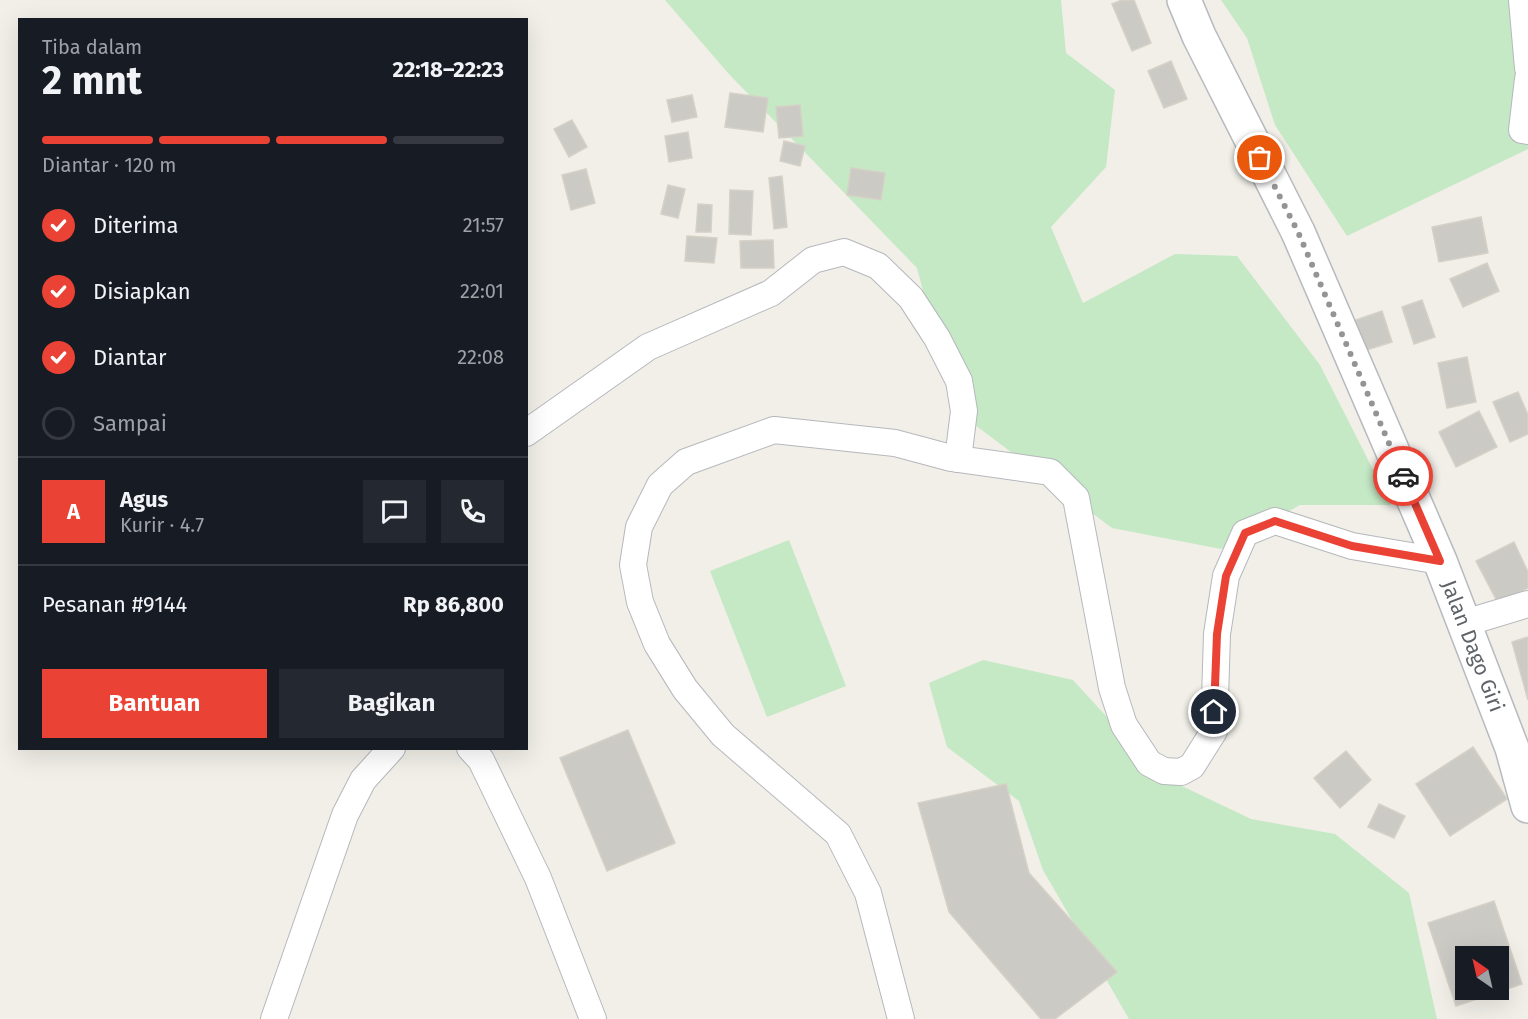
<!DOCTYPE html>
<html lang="id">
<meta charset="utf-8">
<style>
body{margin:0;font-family:"Fira Sans",sans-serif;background:#242831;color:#f1f3f6;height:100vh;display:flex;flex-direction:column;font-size:22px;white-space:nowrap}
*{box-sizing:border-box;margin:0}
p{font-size:20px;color:#9ea1a6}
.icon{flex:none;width:33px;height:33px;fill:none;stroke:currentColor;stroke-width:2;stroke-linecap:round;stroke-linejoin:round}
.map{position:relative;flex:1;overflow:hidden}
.sheet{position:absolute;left:18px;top:18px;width:510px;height:732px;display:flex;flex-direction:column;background:#171b24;border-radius:0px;box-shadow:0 6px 24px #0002}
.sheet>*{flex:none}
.needle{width:39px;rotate:326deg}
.controls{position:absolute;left:1455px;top:946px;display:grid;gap:12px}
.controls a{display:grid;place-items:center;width:54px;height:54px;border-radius:0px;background:#171b24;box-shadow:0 6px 24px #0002;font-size:30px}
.pin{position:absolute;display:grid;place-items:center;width:51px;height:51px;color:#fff;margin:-26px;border:3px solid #fff;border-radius:50%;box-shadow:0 2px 6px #0007}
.courier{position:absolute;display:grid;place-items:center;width:60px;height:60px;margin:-30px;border:4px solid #ea4335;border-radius:50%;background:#fff;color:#222;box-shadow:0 2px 8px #0007}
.overview em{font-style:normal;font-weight:700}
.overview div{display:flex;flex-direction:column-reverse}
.overview{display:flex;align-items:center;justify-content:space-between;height:102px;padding:0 24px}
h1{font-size:39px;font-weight:700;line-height:45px}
.bar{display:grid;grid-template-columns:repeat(4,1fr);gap:9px 6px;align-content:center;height:72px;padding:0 24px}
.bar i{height:8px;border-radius:4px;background:#363941}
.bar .selected{background:#ea4335}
.bar p{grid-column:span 4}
.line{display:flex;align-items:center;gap:15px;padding:0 24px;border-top:2px solid #363941}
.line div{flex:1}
.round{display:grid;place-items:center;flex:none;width:63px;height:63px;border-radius:0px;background:#242831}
ol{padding:0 24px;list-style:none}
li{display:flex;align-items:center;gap:18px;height:66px}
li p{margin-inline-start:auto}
li .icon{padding:6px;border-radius:50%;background:#ea4335;color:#fff;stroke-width:4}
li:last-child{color:#9ea1a6}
li i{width:33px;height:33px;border:3px solid #363941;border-radius:50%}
.action{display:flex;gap:12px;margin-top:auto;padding:12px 24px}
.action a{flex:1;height:69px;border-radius:0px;background:#ea4335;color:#fff;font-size:24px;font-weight:700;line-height:69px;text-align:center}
.action a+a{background:#242831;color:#f1f3f6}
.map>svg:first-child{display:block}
.green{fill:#c5e8c5}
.building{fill:#cccac5;stroke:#d6d1c6;stroke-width:1.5;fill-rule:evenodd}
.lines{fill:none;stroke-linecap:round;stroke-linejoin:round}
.minor-casing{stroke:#b5b8bc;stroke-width:28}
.secondary-casing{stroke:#b6babf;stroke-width:36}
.minor{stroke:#fff;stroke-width:26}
.secondary{stroke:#fff;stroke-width:33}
.done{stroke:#929495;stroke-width:6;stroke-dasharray:0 10.8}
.route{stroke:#ea4335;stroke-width:8}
.labels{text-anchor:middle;stroke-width:4.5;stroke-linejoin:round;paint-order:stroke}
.street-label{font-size:21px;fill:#5f6368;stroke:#fff}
</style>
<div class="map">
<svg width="1528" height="1019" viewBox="0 0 1528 1019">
<rect width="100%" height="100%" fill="#f1efe8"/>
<g class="green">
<polygon points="665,0 1061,0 1066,53 1115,90 1106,167 1051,227 1083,303 1175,254 1237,256 1320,365 1391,505 1300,505 1221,549 1112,528 955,410 917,268 728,73"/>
<polygon points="1221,0 1528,0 1528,149 1347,236 1275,125 1247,38"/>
<polygon points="789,540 846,686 767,717 710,571"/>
<polygon points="983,660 1073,680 1161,776 1251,819 1335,834 1409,893 1437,1019 1129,1019 1043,870 1019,801 947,747 929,683"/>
</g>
<g class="building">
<polygon points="1122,0 1134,0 1151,43 1132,51 1112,4"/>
<polygon points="1171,61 1187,99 1164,108 1148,71"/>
<polygon points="730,93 768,98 763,132 725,127"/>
<polygon points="692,95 697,117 672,122 667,100"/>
<polygon points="800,105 803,136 779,138 776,107"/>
<polygon points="572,120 587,147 569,157 554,129"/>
<polygon points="688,132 692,158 669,162 665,136"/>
<polygon points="784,141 805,146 800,166 780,161"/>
<polygon points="851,168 885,173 881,200 847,195"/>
<polygon points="586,169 595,203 571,210 562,175"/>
<polygon points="782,176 787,227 774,229 769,178"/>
<polygon points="668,185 685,189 678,218 661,214"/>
<polygon points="730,190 753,191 751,235 729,234"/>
<polygon points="698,204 712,205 711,232 696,232"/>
<polygon points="1481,217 1488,253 1439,262 1432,227"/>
<polygon points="687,236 717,238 714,263 685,261"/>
<polygon points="773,240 774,268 741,268 740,241"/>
<polygon points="1487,263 1499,291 1463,307 1450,279"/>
<polygon points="1422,300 1435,337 1414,344 1402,307"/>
<polygon points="1382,311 1392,342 1360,352 1350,322"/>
<polygon points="1467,357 1476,402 1447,408 1438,363"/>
<polygon points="1518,392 1528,415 1528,434 1510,442 1493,402"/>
<polygon points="1479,411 1497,447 1456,467 1439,432"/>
<polygon points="1514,542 1528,572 1528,588 1498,603 1476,561"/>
<polygon points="1528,637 1528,700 1512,642"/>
<polygon points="628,730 675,843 607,871 560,758"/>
<polygon points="1473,747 1507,799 1450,836 1416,784"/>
<polygon points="1346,751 1371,780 1340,808 1314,778"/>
<polygon points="1006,784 1029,873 1117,972 1055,1019 1041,1019 949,912 918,803"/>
<polygon points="1379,804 1405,816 1394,838 1368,827"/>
<path d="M1494 901 1522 984 1456 1006 1428 923ZM1466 957H1498V990H1466Z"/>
</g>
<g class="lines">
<defs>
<g id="minor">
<polyline points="1522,0 1528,68"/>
<polyline points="1528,79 1522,130 1528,131"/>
<polyline points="526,433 648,347 771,293 813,260 844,252 878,266 911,298 937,338 959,381 964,411 958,459"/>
<polyline points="1465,623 1528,604"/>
<polyline points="470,748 481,760 538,878 593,1019"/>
<polyline points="274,1019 345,815 363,780 392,748"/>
<polyline points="901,1019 868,893 838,834 723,735 685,689 657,644 640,602 633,565 639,527 660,485 686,462 774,430 895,443 951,458 1050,472 1076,498 1112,688 1124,725 1149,763 1164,771 1181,772 1192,766 1214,731 1217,634 1226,576 1245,533 1275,521 1352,546 1440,561"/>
</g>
<g id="secondary">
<path id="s1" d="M1184 0 1199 36 1298 232 1440 561 1512 748 1528 806"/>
</g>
</defs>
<use href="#minor" class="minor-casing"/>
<use href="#secondary" class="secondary-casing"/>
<use href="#minor" class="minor"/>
<use href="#secondary" class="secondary"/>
</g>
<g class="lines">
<polyline class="done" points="1260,158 1298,232 1403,476"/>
<polyline class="route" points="1214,712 1217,634 1226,576 1245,533 1275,521 1352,546 1440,561 1403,476"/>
</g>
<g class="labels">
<g class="street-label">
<text dy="7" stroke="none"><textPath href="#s1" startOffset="708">Jalan Dago Giri</textPath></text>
</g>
</g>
</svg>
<div class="controls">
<a><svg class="needle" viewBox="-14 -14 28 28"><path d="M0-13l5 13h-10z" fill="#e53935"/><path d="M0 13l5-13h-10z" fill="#9ea1a6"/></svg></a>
</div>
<div class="pin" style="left:1260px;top:158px;background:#ea580c"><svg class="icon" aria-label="bag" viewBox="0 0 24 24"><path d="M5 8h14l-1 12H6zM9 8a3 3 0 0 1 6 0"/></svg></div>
<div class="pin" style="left:1214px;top:712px;background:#1f2937"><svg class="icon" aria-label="home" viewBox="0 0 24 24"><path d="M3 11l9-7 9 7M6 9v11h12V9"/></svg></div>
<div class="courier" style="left:1403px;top:476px"><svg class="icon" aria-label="car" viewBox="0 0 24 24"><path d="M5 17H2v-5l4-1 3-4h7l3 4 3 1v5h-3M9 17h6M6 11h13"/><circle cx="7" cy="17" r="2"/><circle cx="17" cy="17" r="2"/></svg></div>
<section class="sheet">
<div class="overview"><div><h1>2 mnt</h1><p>Tiba dalam</p></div><em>22:18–22:23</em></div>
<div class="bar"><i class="selected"></i><i class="selected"></i><i class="selected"></i><i></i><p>Diantar · 120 m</p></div>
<ol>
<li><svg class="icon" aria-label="check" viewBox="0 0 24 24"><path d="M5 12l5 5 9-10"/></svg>Diterima<p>21:57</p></li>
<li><svg class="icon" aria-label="check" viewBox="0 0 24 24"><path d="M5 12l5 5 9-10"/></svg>Disiapkan<p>22:01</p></li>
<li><svg class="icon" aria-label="check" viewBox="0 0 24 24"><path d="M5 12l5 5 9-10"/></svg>Diantar<p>22:08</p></li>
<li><i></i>Sampai</li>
</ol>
<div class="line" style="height:108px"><b class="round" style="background:#ea4335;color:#fff">A</b><div><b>Agus</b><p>Kurir · 4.7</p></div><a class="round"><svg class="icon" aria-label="chat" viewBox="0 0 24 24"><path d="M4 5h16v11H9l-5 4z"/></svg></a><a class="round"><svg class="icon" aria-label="phone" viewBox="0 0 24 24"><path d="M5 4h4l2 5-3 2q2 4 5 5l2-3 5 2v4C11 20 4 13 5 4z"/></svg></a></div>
<div class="line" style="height:78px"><div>Pesanan #9144</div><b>Rp 86,800</b></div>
<div class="action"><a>Bantuan</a><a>Bagikan</a></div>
</section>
</div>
